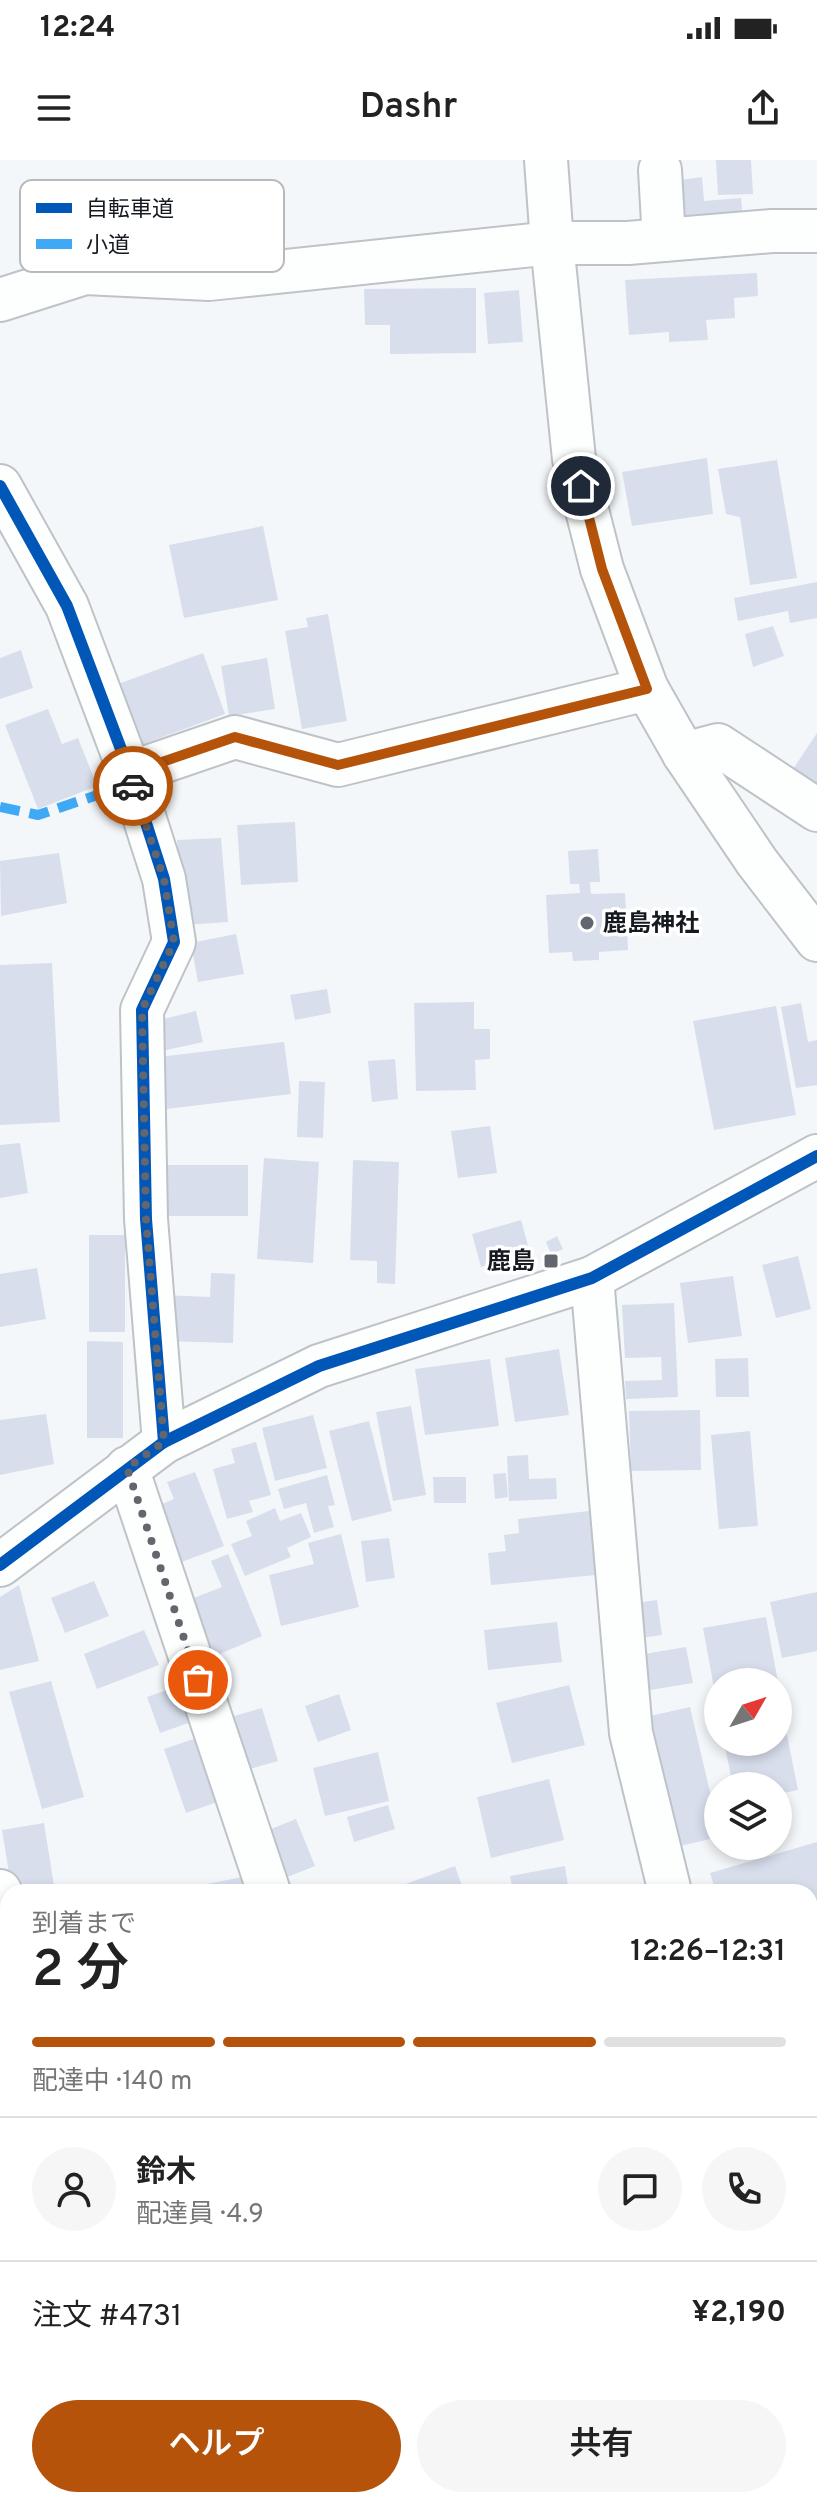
<!DOCTYPE html>
<html lang="ja">
<meta charset="utf-8">
<style>
body{margin:0;font-family:Overpass,"Noto Sans JP",sans-serif;background:#f6f6f6;color:#222;height:100vh;display:flex;flex-direction:column;font-size:30px;white-space:nowrap}
*{box-sizing:border-box;margin:0}
p{font-size:26px;color:#767676}
.icon{flex:none;width:44px;height:44px;fill:none;stroke:currentColor;stroke-width:2;stroke-linecap:round;stroke-linejoin:round}
.map{position:relative;flex:1;overflow:hidden}
.drawer{position:absolute;left:0px;top:1724px;width:818px;height:624px;display:flex;flex-direction:column;background:#fff;border-radius:24px 24px 0 0;box-shadow:0 4px 12px #0003}
.drawer>*{flex:none}
.needle{width:52px;rotate:51deg}
.tools{position:absolute;left:704px;top:1508px;display:grid;gap:16px}
.tools a{display:grid;place-items:center;width:88px;height:88px;border-radius:50%;background:#fff;box-shadow:0 4px 12px #0003;font-size:40px}
.pin{position:absolute;display:grid;place-items:center;width:68px;height:68px;color:#fff;margin:-34px;border:4px solid #fff;border-radius:50%;box-shadow:0 2px 8px #0007}
.courier{position:absolute;display:grid;place-items:center;width:80px;height:80px;margin:-40px;border:6px solid #b45309;border-radius:50%;background:#fff;color:#222;box-shadow:0 2px 10px #0007}
.overview em{font-style:normal;font-weight:600}
.overview div{display:flex;flex-direction:column-reverse}
.overview{display:flex;align-items:center;justify-content:space-between;height:136px;padding:0 32px}
h1{font-size:52px;font-weight:600;line-height:60px}
.bar{display:grid;grid-template-columns:repeat(4,1fr);gap:12px 8px;align-content:center;height:96px;padding:0 32px}
.bar i{height:10px;border-radius:6px;background:#e0e0e0}
.bar .on{background:#b45309}
.bar p{grid-column:span 4}
.line{display:flex;align-items:center;gap:20px;padding:0 32px;border-top:2px solid #e0e0e0}
.line div{flex:1}
.round{display:grid;place-items:center;flex:none;width:84px;height:84px;border-radius:42px;background:#f6f6f6}
.action{display:flex;gap:16px;margin-top:auto;padding:16px 32px}
.action a{flex:1;height:92px;border-radius:48px;background:#b45309;color:#fff;font-size:32px;font-weight:600;line-height:92px;text-align:center}
.action a+a{background:#f6f6f6;color:#222}
.status{display:flex;justify-content:space-between;align-items:center;height:56px;padding:0 40px;background:#fff;direction:ltr}
.status svg{height:22px;fill:currentColor}
header{display:flex;justify-content:space-between;align-items:center;height:104px;padding:0 32px;background:#fff;font-size:36px;font-weight:600}
.map>svg:first-child{display:block}
.building{fill:#d8deec}
.lines{fill:none;stroke-linecap:round;stroke-linejoin:round}
.minor-casing{stroke:#bec3c7;stroke-width:46}
.highway-casing{stroke:#bec3c7;stroke-width:48}
.minor{stroke:#fdfefe;stroke-width:42}
.highway{stroke:#fdfefe;stroke-width:44}
.quiet{stroke:#3fa9f5;stroke-width:10;stroke-dasharray:20 10;stroke-linecap:butt}
.cycleway-casing{stroke:#fff;stroke-width:17}
.cycleway{stroke:#0057b8;stroke-width:12}
.done{stroke:#63676d;stroke-width:8;stroke-dasharray:0 14.4}
.route{stroke:#b45309;stroke-width:10}
.poi-dot{fill:#63676d;stroke:#fff;stroke-width:3}
.labels{text-anchor:middle;stroke-width:7;stroke-linejoin:round;paint-order:stroke}
.poi-label{font-size:24px;font-weight:bold;fill:#151a21;stroke:#fff;text-anchor:start}
.key{fill:#fff;stroke:#b9babc;stroke-width:2}
.key-label{font-size:22px;fill:#151a21}
</style>
<div class="status"><b>12:24</b><svg viewBox="0 0 49 12"><path d="M0 12V9h3v3zM5 12V6h3v6zM10 12V3h3v9zM15 12V0h3v12zM26 1h20v11H26zM47 4h2v5h-2z"/></svg></div>
<header><svg class="icon" aria-label="menu" viewBox="0 0 24 24"><path d="M4 6h16M4 12h16M4 18h16"/></svg>Dashr<svg class="icon" aria-label="share" viewBox="0 0 24 24"><path d="M12 15V3M7 8l5-5 5 5M5 13v7h14v-7"/></svg></header>
<div class="map">
<svg width="817" height="2348" viewBox="0 0 817 2348">
<rect width="100%" height="100%" fill="#f4f7fa"/>
<g class="building">
<polygon points="716,0 751,0 753,34 718,35"/>
<polygon points="702,17 704,41 741,38 743,61 686,66 681,20"/>
<polygon points="757,113 758,136 734,138 735,158 706,160 708,180 669,182 669,172 629,175 625,120"/>
<polygon points="476,128 476,193 390,194 390,165 365,165 364,129"/>
<polygon points="519,130 523,182 488,184 484,133"/>
<polygon points="707,298 713,354 632,366 622,312"/>
<polygon points="777,300 797,418 750,425 740,357 726,354 718,309"/>
<polygon points="263,366 278,440 184,458 169,385"/>
<polygon points="817,422 817,458 790,463 788,451 738,461 734,438"/>
<polygon points="328,454 347,561 302,569 285,471 308,467 306,458"/>
<polygon points="773,466 784,496 753,507 745,474"/>
<polygon points="21,490 33,528 0,539 0,498"/>
<polygon points="203,493 225,554 141,585 118,524"/>
<polygon points="267,498 275,549 229,556 221,506"/>
<polygon points="48,549 62,584 78,578 97,626 38,649 5,565"/>
<polygon points="817,573 817,625 793,609"/>
<polygon points="295,662 298,722 241,725 237,665"/>
<polygon points="221,678 228,762 183,765 177,680"/>
<polygon points="598,689 600,722 590,722 591,734 625,733 628,790 599,792 599,800 573,801 572,792 549,793 546,735 580,733 579,724 570,724 568,691"/>
<polygon points="59,693 67,743 1,756 0,701"/>
<polygon points="236,774 244,814 198,822 191,783"/>
<polygon points="52,803 60,962 0,965 0,805"/>
<polygon points="327,829 331,853 295,860 290,835"/>
<polygon points="474,842 474,869 490,869 490,899 475,900 476,930 416,931 414,843"/>
<polygon points="801,843 808,882 817,880 817,925 796,928 781,847"/>
<polygon points="776,846 796,955 714,970 693,861"/>
<polygon points="196,851 203,882 162,891 155,861"/>
<polygon points="284,882 291,934 158,950 151,898"/>
<polygon points="395,899 398,939 372,942 368,901"/>
<polygon points="299,921 325,922 323,978 297,977"/>
<polygon points="490,966 497,1013 458,1018 451,971"/>
<polygon points="20,983 28,1033 0,1038 0,985"/>
<polygon points="264,998 319,1002 313,1103 257,1099"/>
<polygon points="353,1000 399,1002 395,1124 377,1123 377,1101 350,1100"/>
<rect x="152" y="1005" width="96" height="51"/>
<polygon points="521,1060 530,1093 481,1107 472,1074"/>
<rect x="89" y="1075" width="36" height="97"/>
<polygon points="557,1076 563,1089 551,1094 546,1082"/>
<polygon points="798,1096 811,1149 776,1158 762,1105"/>
<polygon points="37,1108 46,1159 0,1167 0,1114"/>
<polygon points="211,1113 235,1114 233,1183 162,1181 163,1135 210,1137"/>
<polygon points="733,1116 742,1176 688,1183 680,1123"/>
<polygon points="674,1143 678,1237 626,1239 625,1221 662,1220 661,1197 625,1198 622,1145"/>
<polygon points="87,1181 123,1182 123,1278 87,1278"/>
<polygon points="559,1189 569,1255 515,1262 505,1198"/>
<polygon points="748,1198 749,1237 716,1237 715,1199"/>
<polygon points="490,1199 499,1266 425,1275 415,1209"/>
<polygon points="411,1246 426,1335 393,1341 376,1252"/>
<polygon points="700,1250 701,1310 631,1311 629,1251"/>
<polygon points="46,1254 54,1304 0,1315 0,1260"/>
<polygon points="313,1255 327,1308 275,1321 262,1268"/>
<polygon points="369,1261 392,1351 352,1361 329,1271"/>
<polygon points="750,1271 758,1366 719,1369 711,1275"/>
<polygon points="256,1282 271,1335 249,1341 253,1352 227,1359 213,1309 235,1303 231,1289"/>
<polygon points="528,1295 529,1319 556,1318 557,1339 509,1341 507,1296"/>
<polygon points="195,1312 224,1386 179,1403 157,1346 174,1339 167,1322"/>
<polygon points="506,1313 508,1337 495,1339 493,1314"/>
<polygon points="327,1315 335,1345 328,1346 334,1367 314,1373 306,1343 284,1349 278,1329"/>
<polygon points="433,1317 466,1317 466,1343 434,1343"/>
<polygon points="275,1348 280,1361 301,1353 311,1377 287,1388 291,1397 245,1416 231,1384 252,1376 246,1361"/>
<polygon points="589,1351 596,1415 491,1425 488,1393 506,1391 504,1375 519,1373 518,1359"/>
<polygon points="341,1374 359,1447 281,1466 269,1415 314,1404 308,1383"/>
<polygon points="389,1378 395,1418 366,1422 361,1381"/>
<polygon points="228,1394 262,1476 215,1496 191,1439 222,1427 211,1401"/>
<polygon points="94,1421 109,1456 65,1473 51,1438"/>
<polygon points="19,1425 39,1501 0,1510 0,1437"/>
<polygon points="817,1432 817,1491 782,1498 770,1442"/>
<polygon points="657,1440 662,1475 633,1479 628,1444"/>
<polygon points="766,1457 778,1522 718,1522 716,1539 703,1468"/>
<polygon points="557,1462 562,1502 488,1510 484,1470"/>
<polygon points="144,1470 159,1505 97,1529 84,1494"/>
<polygon points="686,1487 693,1523 638,1532 632,1496"/>
<polygon points="51,1521 84,1637 42,1649 9,1532"/>
<polygon points="181,1525 194,1561 160,1573 147,1537"/>
<polygon points="569,1525 585,1585 512,1603 496,1543"/>
<polygon points="778,1530 798,1630 778,1634 778,1626 733,1626 724,1582 778,1582"/>
<polygon points="339,1534 351,1570 318,1582 305,1546"/>
<polygon points="690,1547 718,1666 718,1677 672,1688 641,1558"/>
<polygon points="262,1548 278,1601 243,1611 227,1558"/>
<polygon points="205,1575 226,1639 186,1653 164,1589"/>
<polygon points="378,1592 389,1641 325,1656 313,1608"/>
<polygon points="549,1619 564,1680 491,1698 477,1637"/>
<polygon points="388,1645 395,1669 354,1682 347,1657"/>
<polygon points="296,1659 315,1706 285,1718 266,1671"/>
<polygon points="44,1663 55,1732 12,1732 2,1670"/>
<polygon points="817,1682 817,1755 810,1757 810,1732 716,1732 710,1713"/>
<polygon points="455,1706 464,1732 393,1732 392,1729"/>
<polygon points="565,1706 569,1732 513,1732 510,1716"/>
<polygon points="242,1717 245,1732 174,1732 173,1731"/>
<polygon points="8,2081 8,2145 0,2147 0,2083"/>
</g>
<g class="lines">
<defs>
<g id="minor">
<polyline points="546,0 552,83 574,299 602,409 647,529 684,594 757,702 817,780"/>
<polyline points="660,10 664,80"/>
<polyline points="0,140 85,113 209,119 552,83 628,83 772,71 817,71"/>
<polyline points="0,326 67,446 130,613 164,719 174,782 142,850 146,1059 164,1282"/>
<polyline points="684,594 718,585 817,650"/>
<polyline points="130,613 235,577 338,605 647,529"/>
<polyline points="592,1118 631,1573 670,1732"/>
<polyline points="127,1308 269,1732"/>
<polyline points="0,1405 164,1282 319,1206 592,1118 817,996"/>
<polyline points="0,1731 8,1768"/>
<polyline points="810,2275 817,2270"/>
<polyline points="808,2340 810,2348"/>
</g>
<g id="highway">
<polyline points="810,2033 817,2032"/>
<polyline points="0,2254 8,2251"/>
</g>
</defs>
<use href="#minor" class="minor-casing"/>
<use href="#highway" class="highway-casing"/>
<use href="#minor" class="minor"/>
<use href="#highway" class="highway"/>
<polyline class="quiet" points="0,647 38,655 133,623"/>
<defs>
<g id="cycleway">
<polyline points="0,326 67,446 130,613 164,719 174,782 142,850 146,1059 164,1282"/>
<polyline points="0,1405 164,1282 319,1206 592,1118 817,996"/>
</g>
</defs>
<use href="#cycleway" class="cycleway-casing"/>
<use href="#cycleway" class="cycleway"/>
</g>
<g class="lines">
<polyline class="done" points="133,626 164,719 174,782 142,850 146,1059 164,1282 127,1308 198,1520"/>
<polyline class="route" points="133,626 130,613 235,577 338,605 647,529 602,409 581,326"/>
</g>
<g class="poi-dot">
<circle cx="587" cy="763" r="8"/>
<rect x="543" y="1093" width="16" height="16" rx="4"/>
</g>
<g class="labels">
<g class="poi-label">
<text x="603" y="771">鹿島神社</text>
<text x="535" y="1109" text-anchor="end">鹿島</text>
</g>
</g>
<rect x="20" y="20" width="264" height="92" rx="12" class="key"/>
<rect x="36" y="43" width="36" height="10" fill="#0057b8"/>
<rect x="36" y="79" width="36" height="10" fill="#3fa9f5"/>
<g class="key-label">
<text x="86" y="56">自転車道</text>
<text x="86" y="92">小道</text>
</g>
</svg>
<div class="tools">
<a><svg class="needle" viewBox="-14 -14 28 28"><path d="M0-13l5 13h-10z" fill="#e53935"/><path d="M0 13l5-13h-10z" fill="#767676"/></svg></a>
<a><svg class="icon" aria-label="layers" viewBox="0 0 24 24"><path d="M12 4l9 5-9 5-9-5zM3 14l9 5 9-5"/></svg></a>
</div>
<div class="pin" style="left:198px;top:1520px;background:#ea580c"><svg class="icon" aria-label="bag" viewBox="0 0 24 24"><path d="M5 8h14l-1 12H6zM9 8a3 3 0 0 1 6 0"/></svg></div>
<div class="pin" style="left:581px;top:326px;background:#1f2937"><svg class="icon" aria-label="home" viewBox="0 0 24 24"><path d="M3 11l9-7 9 7M6 9v11h12V9"/></svg></div>
<div class="courier" style="left:133px;top:626px"><svg class="icon" aria-label="car" viewBox="0 0 24 24"><path d="M5 17H2v-5l4-1 3-4h7l3 4 3 1v5h-3M9 17h6M6 11h13"/><circle cx="7" cy="17" r="2"/><circle cx="17" cy="17" r="2"/></svg></div>
<section class="drawer">
<div class="overview"><div><h1>2 分</h1><p>到着まで</p></div><em>12:26–12:31</em></div>
<div class="bar"><i class="on"></i><i class="on"></i><i class="on"></i><i></i><p>配達中 · 140 m</p></div>
<div class="line" style="height:144px"><a class="round"><svg class="icon" aria-label="person" viewBox="0 0 24 24"><circle cx="12" cy="8" r="4"/><path d="M4 21q1-7 8-7t8 7"/></svg></a><div><b>鈴木</b><p>配達員 · 4.9</p></div><a class="round"><svg class="icon" aria-label="chat" viewBox="0 0 24 24"><path d="M4 5h16v11H9l-5 4z"/></svg></a><a class="round"><svg class="icon" aria-label="phone" viewBox="0 0 24 24"><path d="M5 4h4l2 5-3 2q2 4 5 5l2-3 5 2v4C11 20 4 13 5 4z"/></svg></a></div>
<div class="line" style="height:104px"><div>注文 #4731</div><b>¥2,190</b></div>
<div class="action"><a>ヘルプ</a><a>共有</a></div>
</section>
</div>
